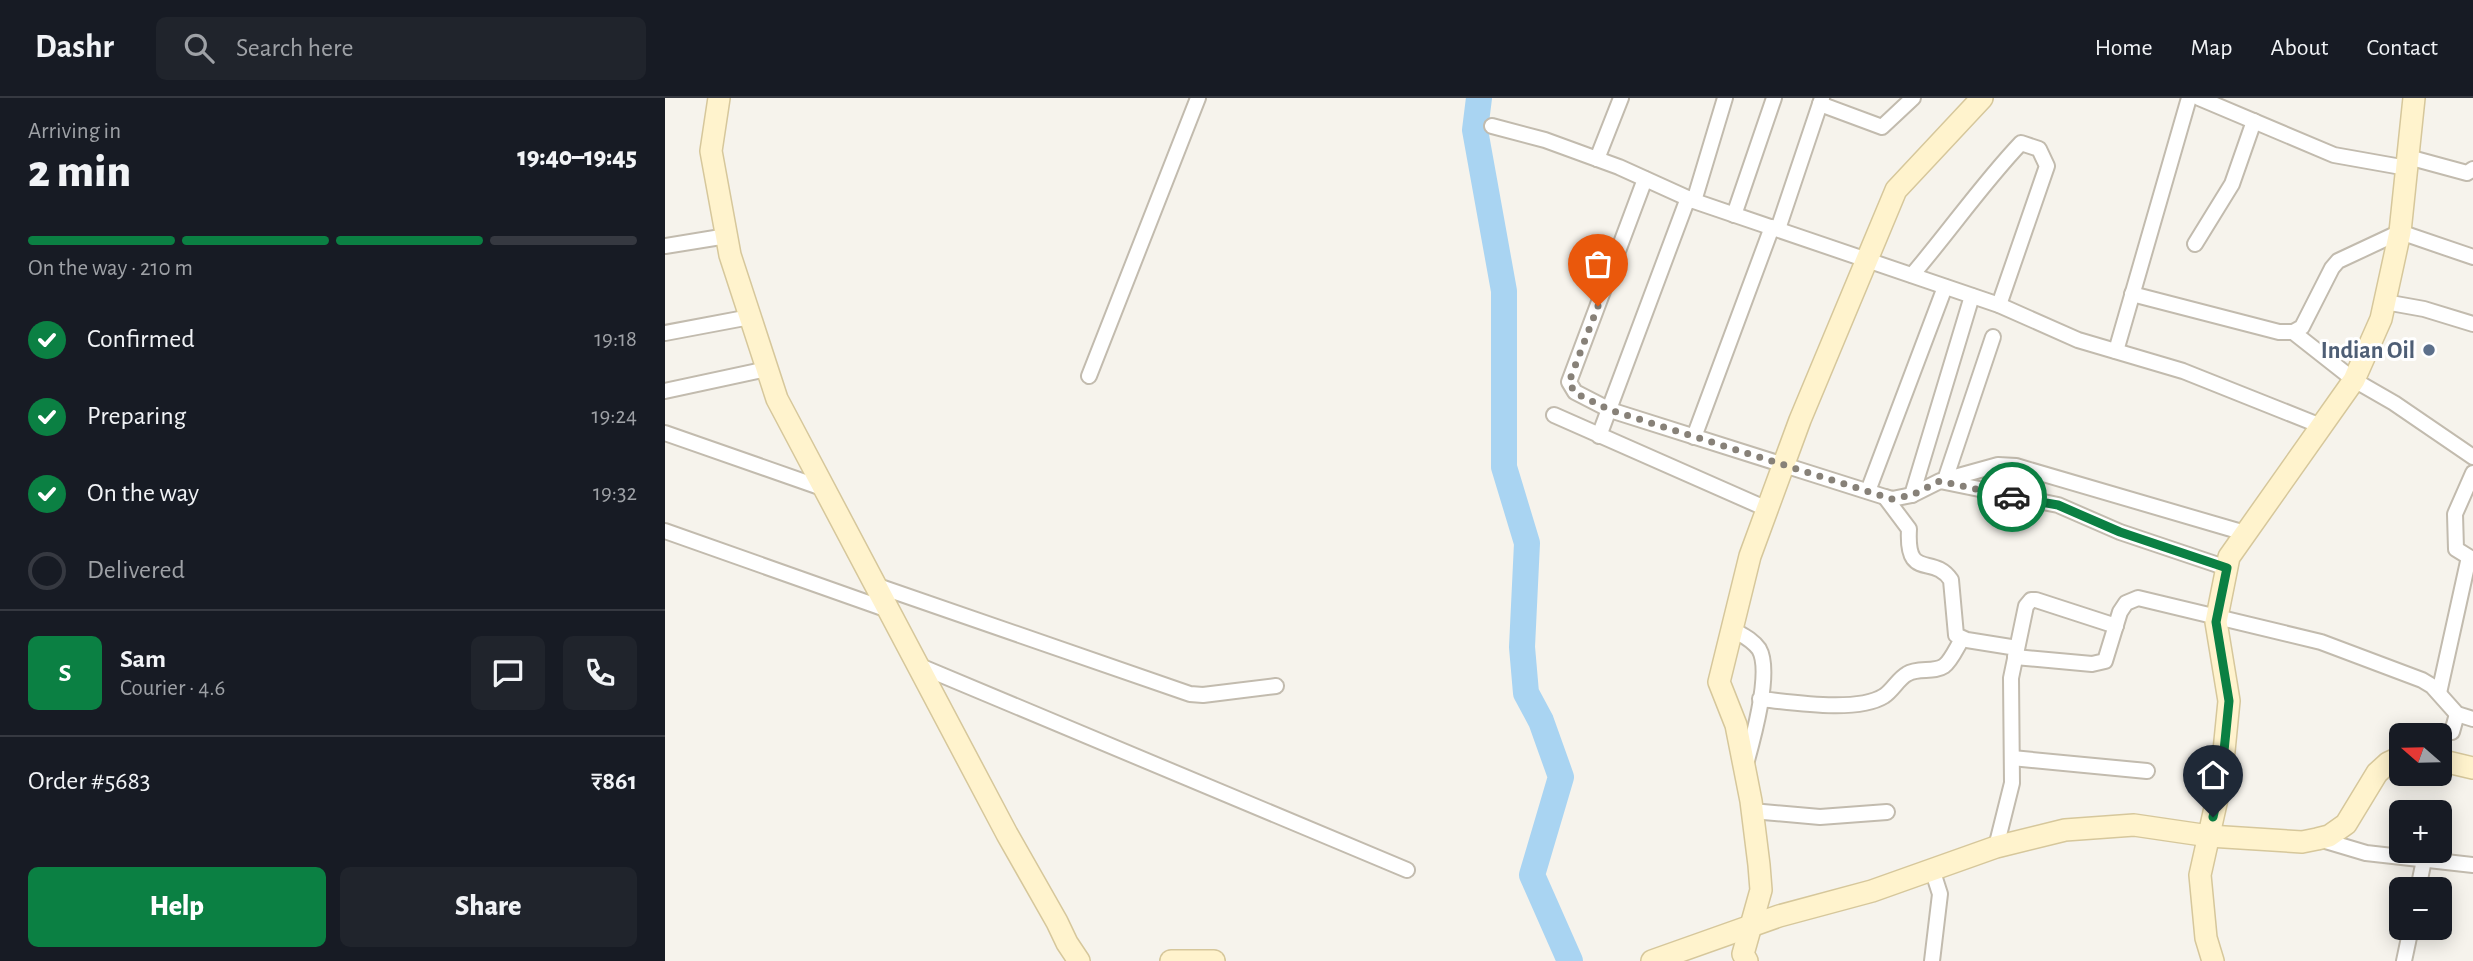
<!DOCTYPE html>
<meta charset="utf-8">
<style>
body{margin:0;font-family:"Alegreya Sans",sans-serif;background:#20242c;color:#f1f3f6;height:100vh;display:flex;flex-direction:column;font-size:26px;white-space:nowrap}
*{box-sizing:border-box;margin:0}
p{font-size:23px;color:#9ea1a6}
.icon{flex:none;width:38px;height:38px;fill:none;stroke:currentColor;stroke-width:2;stroke-linecap:round;stroke-linejoin:round}
.map{position:relative;flex:1;overflow:hidden}
.side{display:flex;flex-direction:column;background:#171b24;width:665px}
.side>*{flex:none}
.needle{width:46px;rotate:290deg}
.buttons{position:absolute;left:1724px;top:625px;display:grid;gap:14px}
.buttons a{display:grid;place-items:center;width:63px;height:63px;border-radius:10px;background:#171b24;box-shadow:0 4px 18px #0003;font-size:35px}
.pin{position:absolute;display:grid;place-items:center;width:60px;height:60px;color:#fff;margin:-72px -30px;border-radius:50% 50% 50% 0;rotate:-45deg;box-shadow:0 0 7px #0007}
.pin .icon{rotate:45deg}
.courier{position:absolute;display:grid;place-items:center;width:70px;height:70px;margin:-35px;border:5px solid #0b8043;border-radius:50%;background:#fff;color:#222;box-shadow:0 2px 9px #0007}
.summary em{font-style:normal;font-weight:800}
.summary div{display:flex;flex-direction:column-reverse}
.summary{display:flex;align-items:center;justify-content:space-between;height:119px;padding:0 28px}
h1{font-size:46px;font-weight:800;line-height:52px}
.bar{display:grid;grid-template-columns:repeat(4,1fr);gap:10px 7px;align-content:center;height:84px;padding:0 28px}
.bar i{height:9px;border-radius:5px;background:#363941}
.bar .on{background:#0b8043}
.bar p{grid-column:span 4}
.line{display:flex;align-items:center;gap:18px;padding:0 28px;border-top:2px solid #363941}
.line div{flex:1}
.round{display:grid;place-items:center;flex:none;width:74px;height:74px;border-radius:10px;background:#20242c}
ol{padding:0 28px;list-style:none}
li{display:flex;align-items:center;gap:21px;height:77px}
li p{margin-inline-start:auto}
li .icon{padding:7px;border-radius:50%;background:#0b8043;color:#fff;stroke-width:4}
li:last-child{color:#9ea1a6}
li i{width:38px;height:38px;border:4px solid #363941;border-radius:50%}
.button{display:flex;gap:14px;margin-top:auto;padding:14px 28px}
.button a{flex:1;height:80px;border-radius:10px;background:#0b8043;color:#fff;font-size:28px;font-weight:800;line-height:80px;text-align:center}
.button a+a{background:#20242c;color:#f1f3f6}
header{display:flex;align-items:center;gap:42px;box-sizing:border-box;height:98px;padding:0 35px;background:#171b24;border-bottom:2px solid #363941}
header strong{font-size:33px}
nav{display:flex;gap:38px;margin-inline-start:auto;font-size:24px}
.search{width:490px;height:63px;background:#20242c;display:flex;align-items:center;gap:18px;box-sizing:border-box;padding:0 24px;border-radius:10px;color:#9ea1a6;font-size:26px}
main{display:flex;flex:1;min-height:0}
.map>svg:first-child{display:block}
.lines{fill:none;stroke-linecap:round;stroke-linejoin:round}
.river{stroke:#a9d4f2;stroke-width:26}
.street-casing{stroke:#c2bbae;stroke-width:18}
.secondary-casing{stroke:#d6c79b;stroke-width:24}
.street{stroke:#fff;stroke-width:14}
.secondary{stroke:#fff3cd;stroke-width:21}
.done{stroke:#878178;stroke-width:7;stroke-dasharray:0 12.6}
.route{stroke:#0b8043;stroke-width:9}
.service-dot{fill:#5c6f8a;stroke:#fff;stroke-width:2.5}
.labels{text-anchor:middle;stroke-width:6;stroke-linejoin:round;paint-order:stroke}
.service-label{font-size:24px;font-weight:bold;fill:#4e5e75;stroke:#fff;text-anchor:end}
</style>
<header>
<strong>Dashr</strong>
<div class="search"><svg class="icon" aria-label="search" viewBox="0 0 24 24"><circle cx="10" cy="10" r="6"/><path d="M15 15l6 6"/></svg>Search here</div>
<nav><a>Home</a><a>Map</a><a>About</a><a>Contact</a></nav>
</header>
<main>
<section class="side">
<div class="summary"><div><h1>2 min</h1><p>Arriving in</p></div><em>19:40–19:45</em></div>
<div class="bar"><i class="on"></i><i class="on"></i><i class="on"></i><i></i><p>On the way · 210 m</p></div>
<ol>
<li><svg class="icon" aria-label="check" viewBox="0 0 24 24"><path d="M5 12l5 5 9-10"/></svg>Confirmed<p>19:18</p></li>
<li><svg class="icon" aria-label="check" viewBox="0 0 24 24"><path d="M5 12l5 5 9-10"/></svg>Preparing<p>19:24</p></li>
<li><svg class="icon" aria-label="check" viewBox="0 0 24 24"><path d="M5 12l5 5 9-10"/></svg>On the way<p>19:32</p></li>
<li><i></i>Delivered</li>
</ol>
<div class="line" style="height:126px"><b class="round" style="background:#0b8043;color:#fff">S</b><div><b>Sam</b><p>Courier · 4.6</p></div><a class="round"><svg class="icon" aria-label="chat" viewBox="0 0 24 24"><path d="M4 5h16v11H9l-5 4z"/></svg></a><a class="round"><svg class="icon" aria-label="phone" viewBox="0 0 24 24"><path d="M5 4h4l2 5-3 2q2 4 5 5l2-3 5 2v4C11 20 4 13 5 4z"/></svg></a></div>
<div class="line" style="height:91px"><div>Order #5683</div><b>₹861</b></div>
<div class="button"><a>Help</a><a>Share</a></div>
</section>
<div class="map">
<svg width="1808" height="863" viewBox="0 0 1808 863">
<rect width="100%" height="100%" fill="#f6f3ec"/>
<g class="lines">
<polyline class="river" points="814,0 810,32 839,193 839,369 862,445 857,549 861,595 876,623 896,679 867,777 905,863"/>
<defs>
<g id="street">
<polyline points="1534,0 1669,57 1742,70"/>
<polyline points="1155,6 1217,29 1248,0"/>
<polyline points="827,28 880,42 954,69 1029,103 1334,207 1413,242 1518,273 1656,328"/>
<polyline points="1743,59 1802,75 1808,71"/>
<polyline points="932,61 956,0"/>
<polyline points="980,81 904,284 910,294 945,312 1220,399 1227,401 1247,397"/>
<polyline points="1029,103 1060,0"/>
<polyline points="1069,117 1109,0"/>
<polyline points="1113,131 1157,0"/>
<polyline points="1530,146 1567,86 1589,23"/>
<polyline points="0,148 62,138"/>
<path d="M1247 177C1284 134 1317 86 1356 45L1374 51 1382 68 1334 207"/>
<polyline points="1467,196 1614,234 1628,234 1637,229 1667,170 1673,163 1735,134 1808,159"/>
<polyline points="1307,198 1247,397 1275,383 1393,407 1455,434 1562,470"/>
<polyline points="1720,204 1759,211 1808,226"/>
<polyline points="1628,234 1689,282 1729,305 1808,359"/>
<polyline points="0,235 85,219"/>
<polyline points="1451,253 1524,0"/>
<polyline points="424,278 533,0"/>
<polyline points="0,293 102,271"/>
<polyline points="889,317 1102,411"/>
<polyline points="0,335 160,391"/>
<polyline points="934,338 1023,100"/>
<polyline points="1029,339 1107,129"/>
<polyline points="1279,382 1333,367 1351,368 1580,435"/>
<polyline points="1280,382 1328,239"/>
<polyline points="1203,393 1280,189"/>
<path d="M1220 399 1244 431C1241 484 1268 455 1286 482L1291 537 1302 542 1352 550"/>
<polyline points="0,433 226,513"/>
<polyline points="213,488 525,596 538,597 611,588"/>
<path d="M1067 531C1077 537 1087 541 1094 551 1107 573 1088 641 1081 666"/>
<polyline points="1350,559 1427,566 1440,563 1455,514 1461,505 1473,500 1656,544 1757,582 1767,588 1792,616 1808,621"/>
<polyline points="255,568 742,772"/>
<polyline points="1774,595 1804,459 1791,451 1790,416 1808,375"/>
<path d="M1095 601C1126 604 1192 615 1219 598 1228 592 1233 581 1242 576 1253 569 1269 575 1279 568 1286 563 1292 549 1297 541"/>
<polyline points="1787,634 1792,616"/>
<polyline points="1347,660 1482,673"/>
<polyline points="1087,713 1155,719 1222,714"/>
<polyline points="1654,741 1701,755 1808,767"/>
<polyline points="1331,749 1347,685 1346,580 1361,508 1366,502 1371,502 1451,528"/>
<polyline points="1267,771 1275,796 1267,863"/>
<polyline points="1753,791 1759,762"/>
<polyline points="1739,863 1746,830"/>
</g>
<g id="secondary">
<polyline points="54,0 46,53 65,157 112,301 342,736 392,824 402,845 414,863"/>
<polyline points="1774,662 1808,670"/>
<polyline points="506,863 549,863"/>
<polyline points="987,863 1114,818 1207,793 1331,749 1400,732 1469,727 1544,738 1637,744 1652,741 1664,738 1681,726 1712,675 1723,665 1736,659"/>
<polyline points="1082,863 1078,856 1096,792 1094,767 1086,703 1071,627 1054,584 1085,458 1135,322 1231,92 1317,0"/>
<polyline points="1548,863 1541,840 1535,777 1556,683 1564,603 1551,524 1564,459 1689,282 1716,221 1735,134 1749,0"/>
</g>
</defs>
<use href="#street" class="street-casing"/>
<use href="#secondary" class="secondary-casing"/>
<use href="#street" class="street"/>
<use href="#secondary" class="secondary"/>
</g>
<g class="lines">
<polyline class="done" points="933,208 904,284 910,295 945,312 1227,401 1247,397 1275,383 1347,399"/>
<polyline class="route" points="1347,399 1393,407 1455,434 1562,470 1551,524 1564,603 1556,683 1548,719"/>
</g>
<circle class="service-dot" cx="1764" cy="252" r="7"/>
<g class="labels">
<g class="service-label">
<text x="1750" y="260">Indian Oil</text>
</g>
</g>
</svg>
<div class="buttons">
<a><svg class="needle" viewBox="-14 -14 28 28"><path d="M0-13l5 13h-10z" fill="#e53935"/><path d="M0 13l5-13h-10z" fill="#9ea1a6"/></svg></a>
<a>+</a>
<a>−</a>
</div>
<div class="pin" style="left:933px;top:208px;background:#ea580c"><svg class="icon" aria-label="bag" viewBox="0 0 24 24"><path d="M5 8h14l-1 12H6zM9 8a3 3 0 0 1 6 0"/></svg></div>
<div class="pin" style="left:1548px;top:719px;background:#1f2937"><svg class="icon" aria-label="home" viewBox="0 0 24 24"><path d="M3 11l9-7 9 7M6 9v11h12V9"/></svg></div>
<div class="courier" style="left:1347px;top:399px"><svg class="icon" aria-label="car" viewBox="0 0 24 24"><path d="M5 17H2v-5l4-1 3-4h7l3 4 3 1v5h-3M9 17h6M6 11h13"/><circle cx="7" cy="17" r="2"/><circle cx="17" cy="17" r="2"/></svg></div>
</div>
</main>
